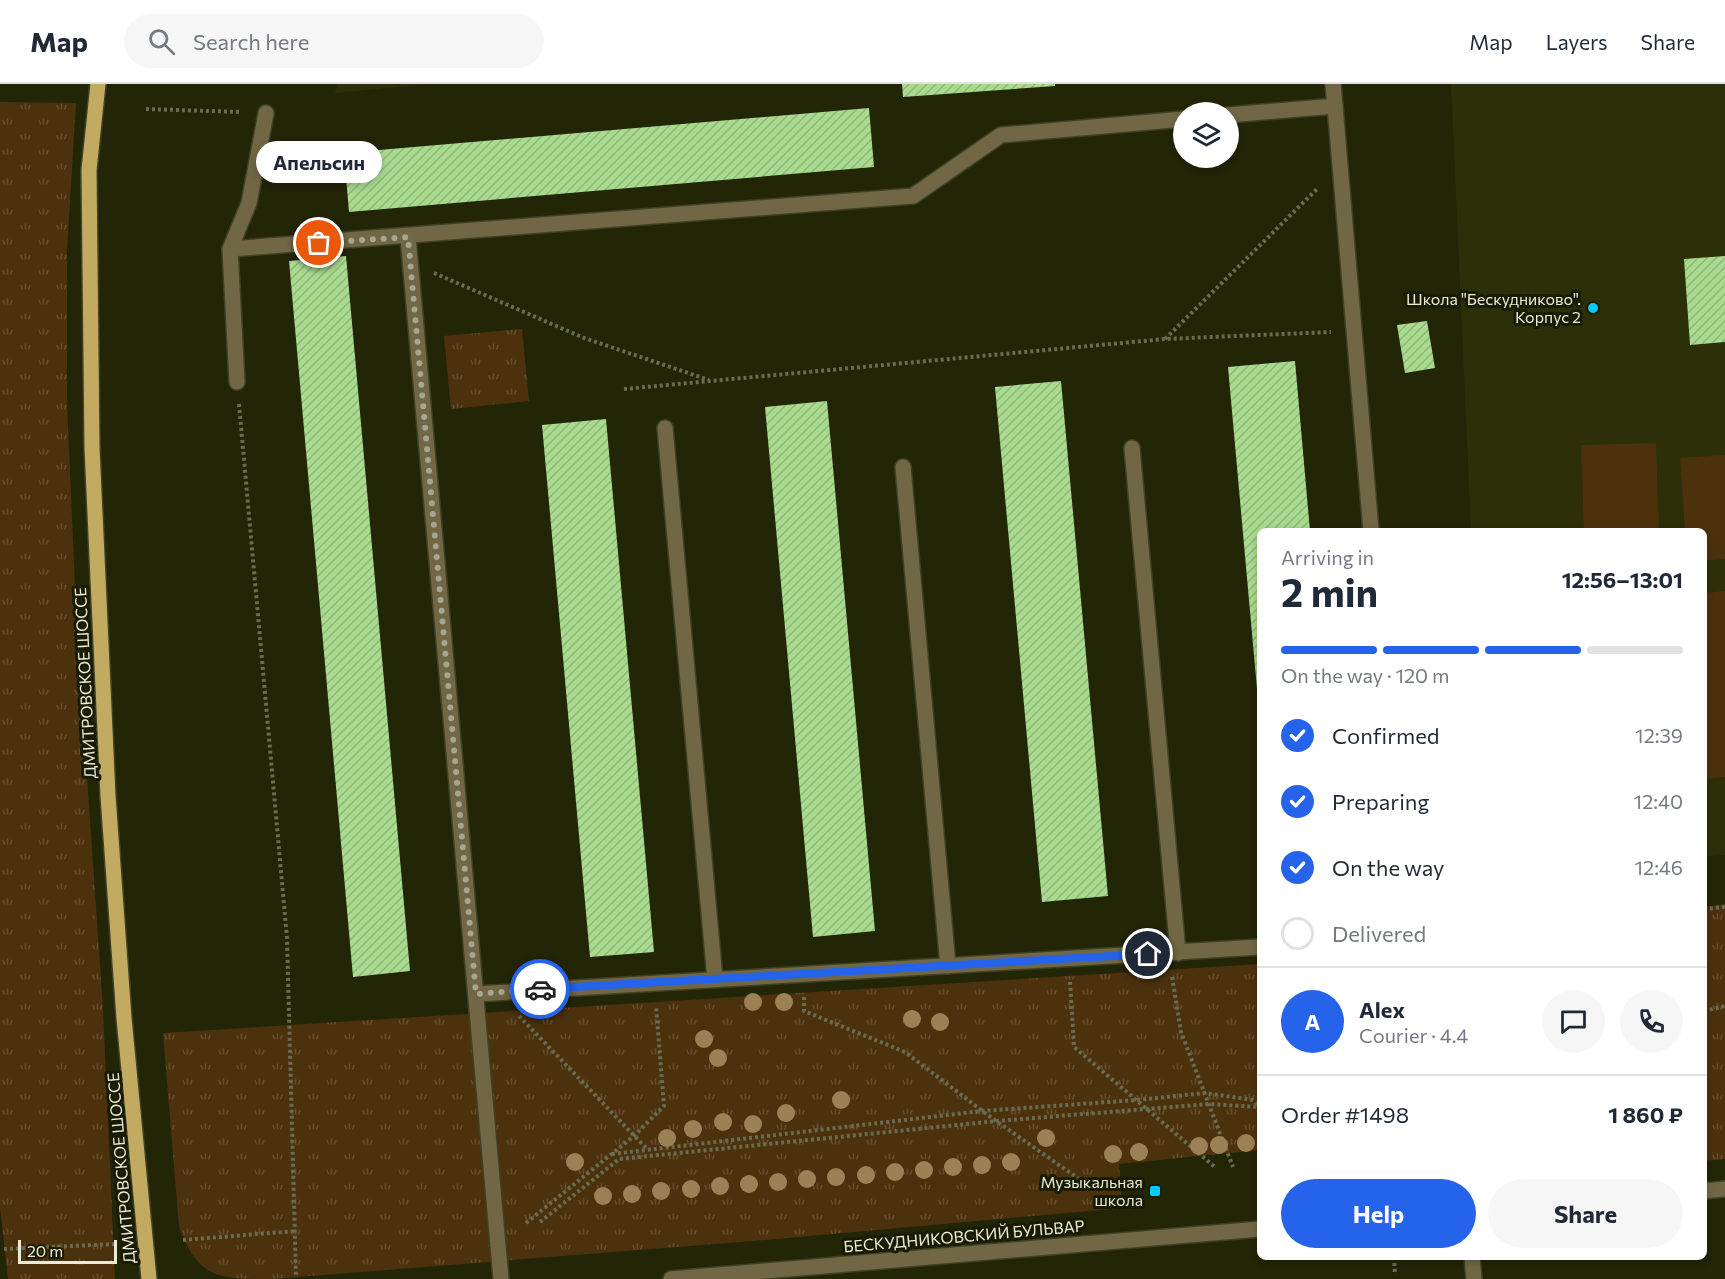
<!DOCTYPE html>
<meta charset="utf-8">
<style>
body{margin:0;font-family:Commissioner,sans-serif;background:#f6f6f7;color:#1f2937;height:100vh;display:flex;flex-direction:column;font-size:22px;white-space:nowrap}
*{box-sizing:border-box;margin:0}
p{font-size:20px;color:#747a83}
.icon{flex:none;width:33px;height:33px;fill:none;stroke:currentColor;stroke-width:2;stroke-linecap:round;stroke-linejoin:round}
.map{position:relative;flex:1;overflow:hidden}
.side{position:absolute;left:1257px;top:444px;width:450px;height:732px;display:flex;flex-direction:column;background:#fff;border-radius:9px;box-shadow:0 3px 9px #0003}
.side>*{flex:none}
.buttons{position:absolute;left:1173px;top:18px;display:grid;gap:12px}
.buttons a{display:grid;place-items:center;width:66px;height:66px;border-radius:50%;background:#fff;box-shadow:0 3px 9px #0003;font-size:30px}
.scale{position:absolute;left:18px;bottom:15px;width:99px;box-sizing:border-box;padding-left:6px;border:3px solid #e9ebda;border-top:0;font-size:16px;line-height:21px;white-space:nowrap;color:#e9ebda;-webkit-text-stroke:4px #191c00;paint-order:stroke}
.pin{position:absolute;display:grid;place-items:center;width:51px;height:51px;color:#fff;margin:-26px;border:3px solid #fff;border-radius:50%;box-shadow:0 2px 6px #0007}
.courier{position:absolute;display:grid;place-items:center;width:60px;height:60px;margin:-30px;border:4px solid #2563eb;border-radius:50%;background:#fff;color:#222;box-shadow:0 2px 8px #0007}
.bubble{position:absolute;height:42px;border-radius:21px;background:#fff;box-shadow:0 3px 9px #0003;font-size:20px;font-weight:700;line-height:42px;text-align:center}
.summary em{font-style:normal;font-weight:700}
.summary div{display:flex;flex-direction:column-reverse}
.summary{display:flex;align-items:center;justify-content:space-between;height:102px;padding:0 24px}
h1{font-size:39px;font-weight:700;line-height:45px}
.bar{display:grid;grid-template-columns:repeat(4,1fr);gap:9px 6px;align-content:center;height:72px;padding:0 24px}
.bar i{height:8px;border-radius:4px;background:#e0e1e3}
.bar .selected{background:#2563eb}
.bar p{grid-column:span 4}
.line{display:flex;align-items:center;gap:15px;padding:0 24px;border-top:2px solid #e0e1e3}
.line div{flex:1}
.round{display:grid;place-items:center;flex:none;width:63px;height:63px;border-radius:32px;background:#f6f6f7}
ol{padding:0 24px;list-style:none}
li{display:flex;align-items:center;gap:18px;height:66px}
li p{margin-inline-start:auto}
li .icon{padding:6px;border-radius:50%;background:#2563eb;color:#fff;stroke-width:4}
li:last-child{color:#747a83}
li i{width:33px;height:33px;border:3px solid #e0e1e3;border-radius:50%}
.button{display:flex;gap:12px;margin-top:auto;padding:12px 24px}
.button a{flex:1;height:69px;border-radius:36px;background:#2563eb;color:#fff;font-size:24px;font-weight:700;line-height:69px;text-align:center}
.button a+a{background:#f6f6f7;color:#1f2937}
header{display:flex;align-items:center;gap:36px;box-sizing:border-box;height:84px;padding:0 30px;background:#fff;border-bottom:2px solid #e0e1e3}
header strong{font-size:28px}
nav{display:flex;gap:33px;margin-inline-start:auto;font-size:21px}
.search{width:420px;height:54px;background:#f6f6f7;display:flex;align-items:center;gap:15px;box-sizing:border-box;padding:0 21px;border-radius:33px;color:#747a83;font-size:22px}
.map>svg:first-child{display:block}
.built{fill:#2c2f08}
.grass{fill:url(#grass-tufts)}
.pitch{fill:#4c310d}
.building{fill:url(#building-hatch)}
.lines{fill:none;stroke-linecap:round;stroke-linejoin:round}
.minor-casing{stroke:#3f4125;stroke-width:18}
.major-casing{stroke:#3f4125;stroke-width:18}
.path{stroke:#696b52;stroke-width:4;stroke-dasharray:3 3;stroke-linecap:butt}
.minor{stroke:#726744;stroke-width:15}
.major{stroke:#c2ab61;stroke-width:15}
.tree{fill:#9a8156}
.done{stroke:#a4a690;stroke-width:6;stroke-dasharray:0 10.8}
.route{stroke:#2563eb;stroke-width:8}
.poi-dot{fill:#00cbf9;stroke:#191c00;stroke-width:2}
.labels{text-anchor:middle;stroke-width:6;stroke-linejoin:round;paint-order:stroke}
.poi-label{font-size:16px;fill:#e9ebda;stroke:#191c00;text-anchor:end}
.street-label{font-size:16px;fill:#e9ebda;stroke:#191c00}
</style>
<header>
<strong>Map</strong>
<div class="search"><svg class="icon" aria-label="search" viewBox="0 0 24 24"><circle cx="10" cy="10" r="6"/><path d="M15 15l6 6"/></svg>Search here</div>
<nav><a>Map</a><a>Layers</a><a>Share</a></nav>
</header>
<div class="map">
<svg width="1725" height="1195" viewBox="0 0 1725 1195">
<defs>
<pattern id="grass-tufts" width="24" height="20" patternUnits="userSpaceOnUse" patternTransform="scale(1.5)"><rect width="24" height="20" fill="#4c310d"/><path d="M3 7l-1-3M5 7V3M7 7l1-3M15 17l-1-3M17 17v-4M19 17l1-3" fill="none" stroke="#664f30"/></pattern>
<pattern id="building-hatch" width="6" height="6" patternUnits="userSpaceOnUse" patternTransform="scale(1.5)"><rect width="6" height="6" fill="#a9db8f"/><path d="M-1 1l2-2M0 6l6-6M5 7l2-2" fill="none" stroke="#90b67c"/></pattern>
</defs>
<rect width="100%" height="100%" fill="#232507"/>
<g class="built">
<polygon points="337,0 429,0 335,9"/>
<polygon points="1451,0 1725,0 1725,771 1704,773 1704,447 1471,447"/>
</g>
<g class="grass">
<polygon points="0,18 76,19 67,167 67,319 77,548 103,925 115,1195 8,1195 0,1123"/>
<polygon points="522,245 529,317 451,325 444,252"/>
<polygon points="1725,820 1725,1075 1704,1077 1704,823"/>
<path d="M1260 880V1066L1119 1080 1122 1124 753 1157 272 1195C217 1195 199 1195 179 1143L163 949Z"/>
</g>
<g class="pitch">
<polygon points="1656,359 1659,447 1584,447 1581,361"/>
<polygon points="1725,371 1725,475 1704,477 1704,447 1685,447 1680,374"/>
<polygon points="1725,507 1725,693 1704,695 1704,509"/>
</g>
<g class="building">
<polygon points="902,0 1055,0 1055,2 903,13"/>
<polygon points="869,24 874,83 349,128 344,69"/>
<polygon points="346,172 410,887 353,893 289,177"/>
<polygon points="1725,172 1725,258 1690,261 1684,175"/>
<polygon points="1427,237 1435,284 1405,289 1397,241"/>
<polygon points="1295,277 1310,447 1260,447 1258,616 1228,283"/>
<polygon points="1061,297 1108,812 1042,818 995,303"/>
<polygon points="827,317 875,847 813,853 765,323"/>
<polygon points="606,335 654,868 590,873 542,341"/>
</g>
<g class="lines">
<defs>
<g id="minor">
<polyline points="1335,22 1371,447"/>
<polyline points="1228,31 1335,22 1333,0"/>
<polyline points="408,153 501,1195"/>
<polyline points="230,165 913,112 1001,51 1184,35"/>
<polyline points="237,298 230,165 249,119 266,29"/>
<polyline points="665,344 715,895"/>
<polyline points="1132,364 1178,869"/>
<polyline points="903,383 948,882"/>
<polyline points="476,910 1260,863"/>
<polyline points="1704,1107 1725,1105"/>
<polyline points="1472,1173 1474,1195"/>
<polyline points="671,1195 1260,1145"/>
</g>
<polyline id="major" points="98,0 89,86 92,364 108,712 124,934 149,1195"/>
</defs>
<use href="#minor" class="minor-casing"/>
<use href="#major" class="major-casing"/>
<g class="path">
<polyline points="146,25 241,28"/>
<polyline points="434,189 584,254 709,296"/>
<polyline points="1165,255 1318,104"/>
<polyline points="624,305 1165,255 1331,248"/>
<polyline points="239,320 287,854 296,1194"/>
<polyline points="1704,825 1725,823"/>
<polyline points="1172,893 1181,948 1233,1083"/>
<polyline points="1070,898 1074,963 1216,1084"/>
<polyline points="804,913 804,927 905,968 989,1032 1079,1095"/>
<polyline points="1704,927 1725,922"/>
<polyline points="519,932 647,1065"/>
<polyline points="612,1070 982,1027 1137,1016 1205,1009 1253,1016 1260,1023"/>
<polyline points="540,1138 619,1075 997,1037 1209,1020 1260,1023"/>
<polyline points="526,1139 634,1052 664,1022 656,922"/>
<polyline points="183,1156 296,1147"/>
<polyline points="4,1165 116,1160"/>
<polyline points="1394,1173 1395,1191"/>
<polyline points="1526,1173 1526,1175"/>
</g>
<use href="#minor" class="minor"/>
<use href="#major" class="major"/>
</g>
<g class="tree">
<circle cx="753" cy="918" r="9"/>
<circle cx="784" cy="918" r="9"/>
<circle cx="912" cy="935" r="9"/>
<circle cx="940" cy="938" r="9"/>
<circle cx="704" cy="955" r="9"/>
<circle cx="718" cy="974" r="9"/>
<circle cx="841" cy="1016" r="9"/>
<circle cx="786" cy="1029" r="9"/>
<circle cx="723" cy="1038" r="9"/>
<circle cx="753" cy="1040" r="9"/>
<circle cx="693" cy="1045" r="9"/>
<circle cx="667" cy="1054" r="9"/>
<circle cx="1046" cy="1054" r="9"/>
<circle cx="1246" cy="1059" r="9"/>
<circle cx="1219" cy="1061" r="9"/>
<circle cx="1199" cy="1062" r="9"/>
<circle cx="1139" cy="1068" r="9"/>
<circle cx="1113" cy="1070" r="9"/>
<circle cx="575" cy="1078" r="9"/>
<circle cx="1011" cy="1078" r="9"/>
<circle cx="982" cy="1081" r="9"/>
<circle cx="953" cy="1083" r="9"/>
<circle cx="924" cy="1086" r="9"/>
<circle cx="895" cy="1088" r="9"/>
<circle cx="866" cy="1091" r="9"/>
<circle cx="836" cy="1093" r="9"/>
<circle cx="807" cy="1095" r="9"/>
<circle cx="778" cy="1098" r="9"/>
<circle cx="749" cy="1100" r="9"/>
<circle cx="720" cy="1102" r="9"/>
<circle cx="691" cy="1105" r="9"/>
<circle cx="661" cy="1107" r="9"/>
<circle cx="632" cy="1110" r="9"/>
<circle cx="603" cy="1112" r="9"/>
</g>
<g class="lines">
<polyline class="done" points="319,159 408,153 476,910 540,905"/>
<polyline class="route" points="540,905 1148,870"/>
</g>
<g class="poi-dot">
<circle cx="1593" cy="224" r="6"/>
<rect x="1149" y="1101" width="12" height="12" rx="3"/>
</g>
<g class="labels">
<g class="poi-label">
<text x="1581" y="221">Школа "Бескудниково".<tspan x="1581" dy="18">Корпус 2</tspan></text>
<text x="1143" y="1104">Музыкальная<tspan x="1143" dy="18">школа</tspan></text>
</g>
<g class="street-label">
<text transform="translate(85 599) rotate(-93)" y="6">ДМИТРОВСКОЕ ШОССЕ</text>
<text transform="translate(121 1084) rotate(-95)" y="6">ДМИТРОВСКОЕ ШОССЕ</text>
<text transform="translate(964 1152) rotate(-5)" y="6">БЕСКУДНИКОВСКИЙ БУЛЬВАР</text>
</g>
</g>
</svg>
<div class="buttons">
<a><svg class="icon" aria-label="layers" viewBox="0 0 24 24"><path d="M12 4l9 5-9 5-9-5zM3 14l9 5 9-5"/></svg></a>
</div>
<div class="scale">20 m</div>
<div class="pin" style="left:319px;top:159px;background:#ea580c"><svg class="icon" aria-label="bag" viewBox="0 0 24 24"><path d="M5 8h14l-1 12H6zM9 8a3 3 0 0 1 6 0"/></svg></div>
<div class="pin" style="left:1148px;top:870px;background:#1f2937"><svg class="icon" aria-label="home" viewBox="0 0 24 24"><path d="M3 11l9-7 9 7M6 9v11h12V9"/></svg></div>
<div class="courier" style="left:540px;top:905px"><svg class="icon" aria-label="car" viewBox="0 0 24 24"><path d="M5 17H2v-5l4-1 3-4h7l3 4 3 1v5h-3M9 17h6M6 11h13"/><circle cx="7" cy="17" r="2"/><circle cx="17" cy="17" r="2"/></svg></div>
<div class="bubble" style="left:256px;top:57px;width:126px">Апельсин</div>
<section class="side">
<div class="summary"><div><h1>2 min</h1><p>Arriving in</p></div><em>12:56–13:01</em></div>
<div class="bar"><i class="selected"></i><i class="selected"></i><i class="selected"></i><i></i><p>On the way · 120 m</p></div>
<ol>
<li><svg class="icon" aria-label="check" viewBox="0 0 24 24"><path d="M5 12l5 5 9-10"/></svg>Confirmed<p>12:39</p></li>
<li><svg class="icon" aria-label="check" viewBox="0 0 24 24"><path d="M5 12l5 5 9-10"/></svg>Preparing<p>12:40</p></li>
<li><svg class="icon" aria-label="check" viewBox="0 0 24 24"><path d="M5 12l5 5 9-10"/></svg>On the way<p>12:46</p></li>
<li><i></i>Delivered</li>
</ol>
<div class="line" style="height:108px"><b class="round" style="background:#2563eb;color:#fff">A</b><div><b>Alex</b><p>Courier · 4.4</p></div><a class="round"><svg class="icon" aria-label="chat" viewBox="0 0 24 24"><path d="M4 5h16v11H9l-5 4z"/></svg></a><a class="round"><svg class="icon" aria-label="phone" viewBox="0 0 24 24"><path d="M5 4h4l2 5-3 2q2 4 5 5l2-3 5 2v4C11 20 4 13 5 4z"/></svg></a></div>
<div class="line" style="height:78px"><div>Order #1498</div><b>1 860 ₽</b></div>
<div class="button"><a>Help</a><a>Share</a></div>
</section>
</div>
